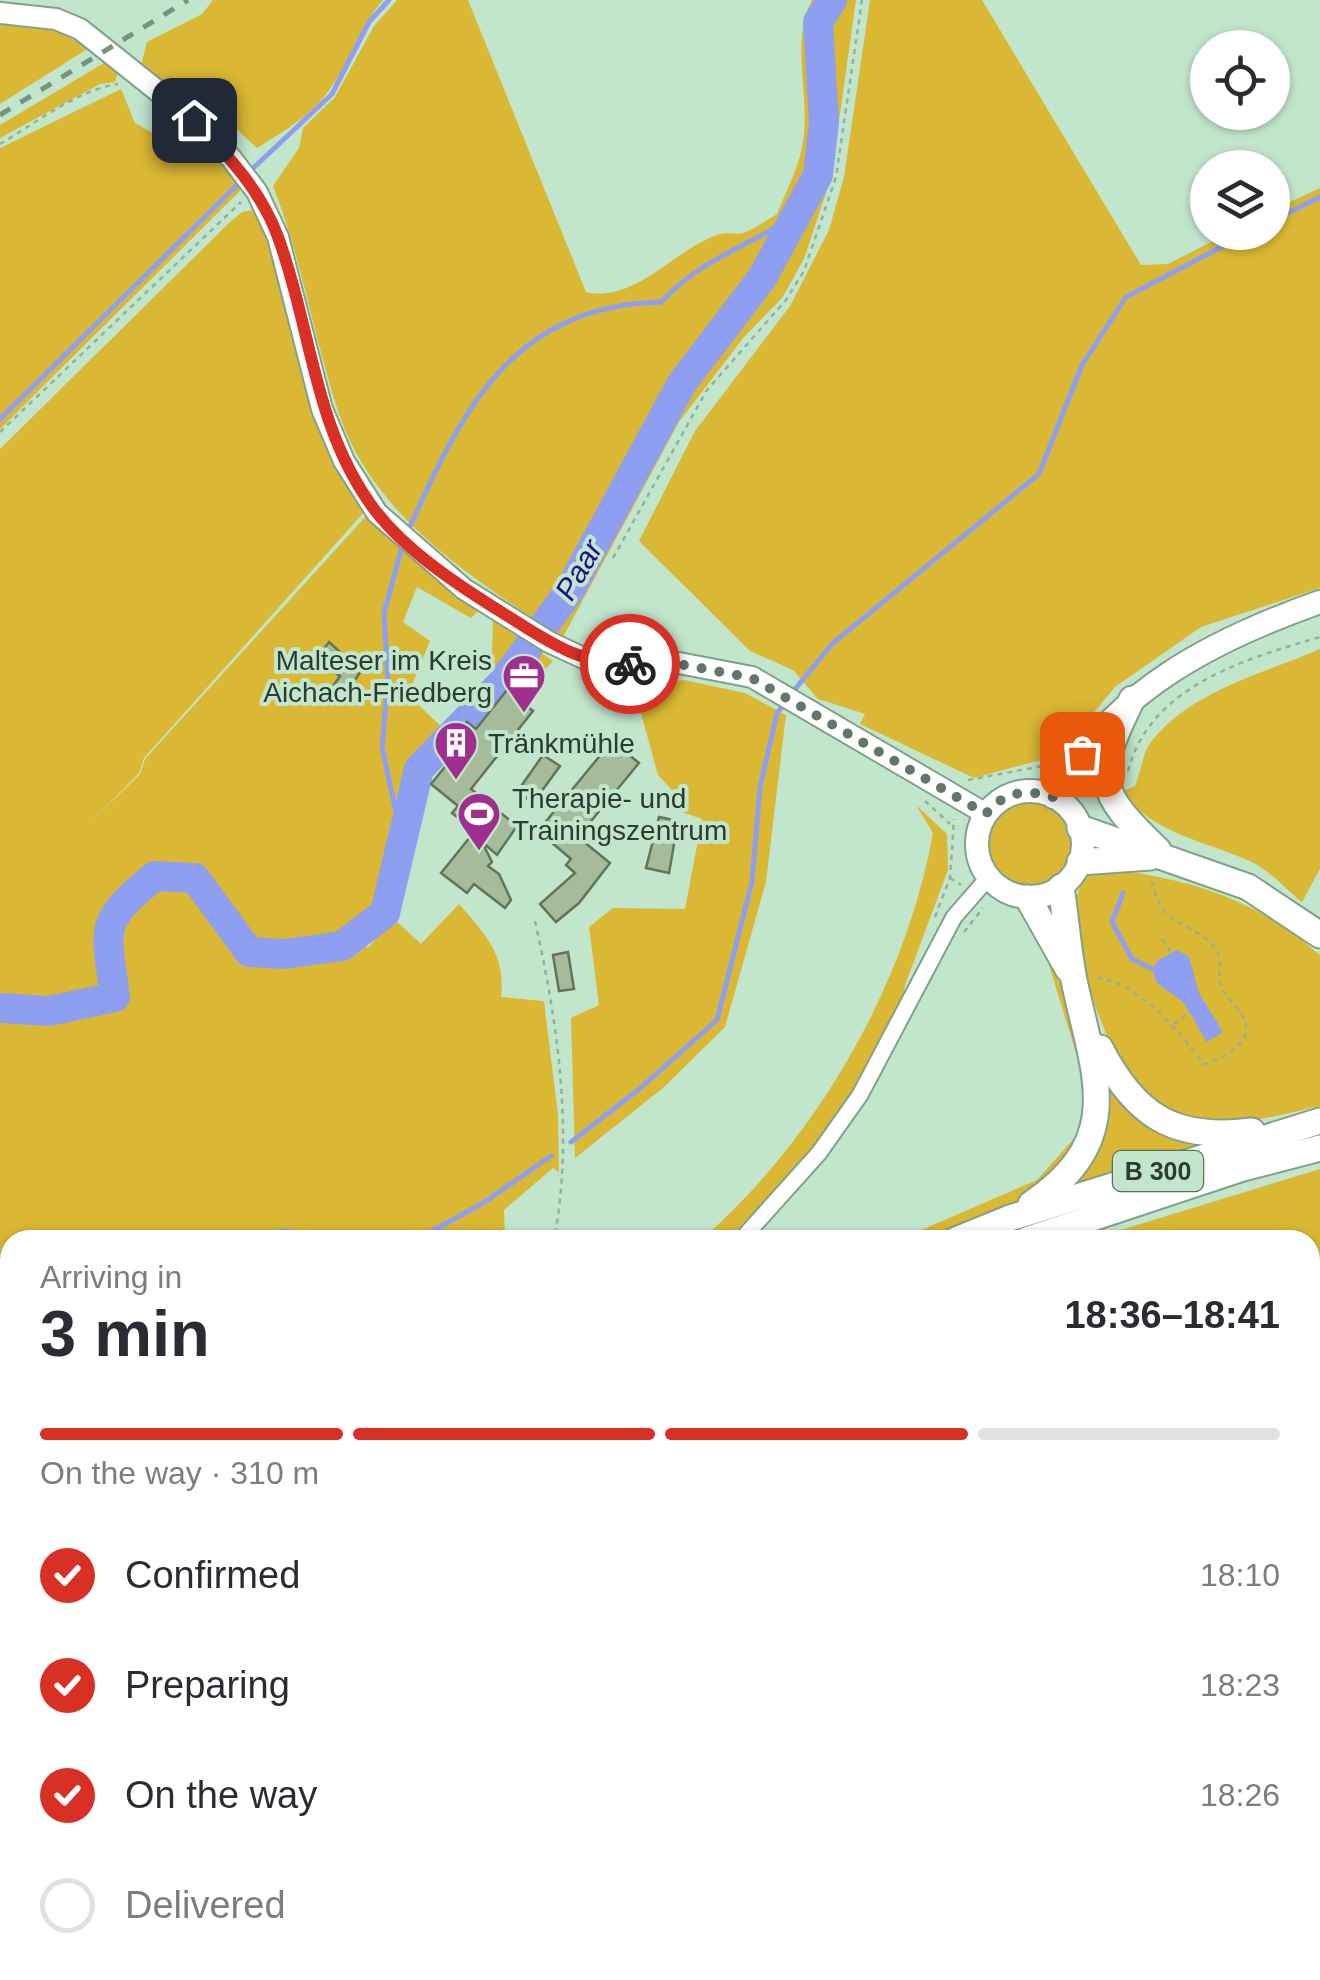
<!DOCTYPE html>
<meta charset="utf-8">
<style>
body{margin:0;font-family:Arial,sans-serif;background:#f2f2f3;color:#2b2b33;height:100vh;display:flex;flex-direction:column;font-size:38px;white-space:nowrap}
*{box-sizing:border-box;margin:0}
p{font-size:32px;color:#7c7c81}
.icon{flex:none;width:55px;height:55px;fill:none;stroke:currentColor;stroke-width:2;stroke-linecap:round;stroke-linejoin:round}
.map{position:relative;flex:1;overflow:hidden}
.panel{position:absolute;left:0px;top:1230px;width:1320px;height:750px;display:flex;flex-direction:column;background:#fff;border-radius:30px 30px 0 0;box-shadow:0 2px 8px #0004}
.panel>*{flex:none}
.buttons{position:absolute;left:1190px;top:30px;display:grid;gap:20px}
.buttons a{display:grid;place-items:center;width:100px;height:100px;border-radius:50%;background:#fff;box-shadow:0 2px 8px #0004;font-size:50px}
.pin{position:absolute;display:grid;place-items:center;width:85px;height:85px;color:#fff;margin:-42px;border-radius:20px;box-shadow:0 5px 15px #0006}
.courier{position:absolute;display:grid;place-items:center;width:100px;height:100px;margin:-50px;border:8px solid #d93025;border-radius:50%;background:#fff;color:#222;box-shadow:0 2px 12px #0007}
.overview em{font-style:normal;font-weight:600}
.overview div{display:flex;flex-direction:column-reverse}
.overview{display:flex;align-items:center;justify-content:space-between;height:170px;padding:0 40px}
h1{font-size:65px;font-weight:600;line-height:75px}
.bar{display:grid;grid-template-columns:repeat(4,1fr);gap:15px 10px;align-content:center;height:120px;padding:0 40px}
.bar i{height:12px;border-radius:8px;background:#e1e1e2}
.bar .selected{background:#d93025}
.bar p{grid-column:span 4}
ol{padding:0 40px;list-style:none}
li{display:flex;align-items:center;gap:30px;height:110px}
li p{margin-inline-start:auto}
li .icon{padding:10px;border-radius:50%;background:#d93025;color:#fff;stroke-width:4}
li:last-child{color:#7c7c81}
li i{width:55px;height:55px;border:5px solid #e1e1e2;border-radius:50%}
.map>svg:first-child{display:block}
.green{fill:#dab833}
.water{fill:#8e9ff2}
.lines{fill:none;stroke-linecap:round;stroke-linejoin:round}
.stream{stroke:#8e9ff2;stroke-width:5}
.river{stroke:#8e9ff2;stroke-width:30}
.building{fill:#a6bb9a;stroke:#627557;stroke-width:2.5}
.minor-casing{stroke:#80a28a;stroke-width:19}
.tertiary-casing{stroke:#80a28a;stroke-width:24}
.secondary-casing{stroke:#80a28a;stroke-width:26}
.trunk-casing{stroke:#80a28a;stroke-width:29}
.path{stroke:#94b19c;stroke-width:2.5;stroke-dasharray:5 5;stroke-linecap:butt}
.minor{stroke:#fff;stroke-width:15}
.tertiary{stroke:#fff;stroke-width:20}
.secondary{stroke:#fff;stroke-width:22}
.trunk{stroke:#fff;stroke-width:25}
.rail{stroke:#78927f;stroke-width:5;stroke-dasharray:12 12;stroke-linecap:butt}
.done{stroke:#617767;stroke-width:10;stroke-dasharray:0 18}
.route{stroke:#d93025;stroke-width:12}
.labels{text-anchor:middle;stroke-width:8;stroke-linejoin:round;paint-order:stroke}
.shield{fill:#c2e6cc;stroke:#5a6e60;stroke-width:2.5}
.shield-label{font-size:25px;font-weight:bold;fill:#2d3b31}
.poi-label{font-size:28px;fill:#2d3b31;stroke:#c2e6cc;text-anchor:start}
.water-label{font-size:30px;font-style:italic;fill:#20108a;stroke:#c2e6cc}
</style>
<div class="map">
<svg width="1320" height="1980" viewBox="0 0 1320 1980">
<rect width="100%" height="100%" fill="#c2e6cc"/>
<g class="green">
<path d="M213 0H383C359 27 351 60 330 89 312 115 283 132 257 148L232 125 213 124 141 65 147 42 202 14Z"/>
<path d="M397 0H468L586 292C635 304 678 246 720 234 727 232 736 235 743 233 754 230 767 220 777 214 785 193 798 170 802 147 812 99 789 43 812 0H856L831 178 804 259 782 298 744 337 679 422 563 637C475 581 374 517 339 414 314 339 302 260 273 186L299 148 303 128 335 97 374 26Z"/>
<polygon points="870,0 982,0 1141,265 1168,264 1229,233 1272,232 1273,210 1320,188 1320,588 1201,627 1115,687 1059,755 974,778 860,724 865,714 818,699 793,670 750,651 639,541 695,431 790,306 829,230 844,177"/>
<polygon points="0,22 53,28 89,48 0,104"/>
<polygon points="109,60 119,69 115,82 100,84 0,138 0,125"/>
<polygon points="121,89 135,123 203,161 216,155 244,187 0,429 0,148"/>
<path d="M254 210 260 216 365 511 144 758 139 773 94 819 140 774 145 759 367 515 479 610 471 618 417 587 403 622 430 641 408 695 446 731 415 758 396 799 376 904 359 936 368 948 393 918 421 944 459 904C485 934 506 954 501 997L544 1001 558 1115 559 1172 553 1168 504 1210 505 1235 498 1240H10V1661L0 1652V449L230 222 242 212Z"/>
<polygon points="493,620 553,661 521,694 491,678"/>
<path d="M1320 649V869L1302 902C1287 890 1270 871 1252 862 1205 841 1154 834 1121 792L1135 786C1141 772 1142 754 1151 742 1190 691 1265 673 1320 649Z"/>
<polygon points="684,680 745,693 786,715 766,882 725,1027 663,1088 575,1158 571,1018 599,1005 589,927 613,908 685,909 702,819 682,812 673,791 658,775 637,699 644,684"/>
<circle cx="1030" cy="844" r="53"/>
<path d="M916 805 947 834 948 870 905 985C902 1010 891 1027 879 1048 838 1123 786 1180 727 1240H701C817 1139 906 984 933 833Z"/>
<path d="M1109 869C1192 879 1257 900 1320 955V1106C1279 1115 1233 1129 1191 1119 1176 1116 1154 1107 1143 1096 1111 1066 1055 920 1083 882 1089 873 1099 872 1109 869Z"/>
<polygon points="1036,922 1074,1021 1092,1091 1075,1154 1025,1201 933,1240 898,1240 1037,1180 1077,1135 1083,1103 1079,1063"/>
<polygon points="1103,1067 1214,1142 1058,1194"/>
<polygon points="1320,1169 1320,1430 1310,1438 1310,1240 1088,1240"/>
<polygon points="1320,1514 1320,1980 146,1980 167,1970 1310,1970 1310,1519"/>
</g>
<path class="water" d="M1177 950 1189 957 1199 993 1223 1032 1207 1042C1199 1030 1193 1017 1185 1005 1174 990 1144 987 1157 961Z"/>
<g class="lines">
<g class="stream">
<polyline points="247,174 332,94 369,22 389,0"/>
<polyline points="1272,221 1320,197"/>
<polyline points="0,419 240,182"/>
<path d="M407 533C462 411 510 306 661 302 703 258 743 249 791 218"/>
<polyline points="791,694 833,643 1039,474 1082,365 1126,297 1250,232"/>
<polyline points="402,840 382,747 388,681 384,613 403,543"/>
<polyline points="1123,893 1112,922 1132,959 1153,969"/>
<polyline points="571,1142 638,1090 717,1020 752,882 760,787 777,713 785,703"/>
<polyline points="108,1240 111,1240"/>
<polyline points="258,1240 281,1231 373,1240"/>
<polyline points="416,1240 483,1203 551,1156"/>
<polyline points="10,1358 4,1406 10,1408"/>
<polyline points="0,1617 10,1627"/>
</g>
<path class="river" d="M0 1008 49 1011 115 997C106 927 97 923 155 876L195 878 249 952 285 954 342 946 385 913 419 769 501 684 568 593 682 383 762 278 818 175 824 122 818 22 832 0"/>
</g>
<g class="building">
<polygon points="329,642 361,671 342,699 330,691 340,676 316,660"/>
<polygon points="507,690 533,711 471,789 517,826 497,855 482,842 492,862 488,866 499,874 511,900 505,908 474,884 467,893 441,873 475,831 452,813 458,806 431,784 462,746 453,739 467,722 476,729"/>
<polygon points="612,741 639,763 578,837 610,863 579,903 556,922 540,904 575,873 566,865 571,859 538,831"/>
<polygon points="543,755 560,766 533,803 517,792"/>
<polygon points="659,817 678,821 669,873 646,868"/>
<polygon points="568,952 574,989 559,991 553,955"/>
</g>
<g class="lines">
<defs>
<g id="minor">
<polyline points="741,1240 819,1153 860,1095 954,917 988,878"/>
<polyline points="0,1764 10,1756"/>
</g>
<polyline id="tertiary" points="0,13 56,19 80,29 194,120 231,158 257,192 278,237 322,409 344,461 377,513 464,589 549,642 594,663 679,663 752,677 986,814"/>
<g id="secondary">
<circle cx="1030" cy="844" r="53"/>
<path d="M1053 797C1110 692 1212 640 1320 602"/>
</g>
<g id="trunk">
<path d="M1132 699C1094 777 1094 789 1158 850"/>
<polyline points="1080,828 1248,887 1320,935"/>
<polyline points="1080,862 1150,857"/>
<polyline points="1028,898 1068,969"/>
<path d="M1100 1048C1135 1116 1174 1141 1252 1131"/>
<path d="M1031 1204C1129 1138 1093 1073 1074 980 1068 950 1066 918 1061 887"/>
<polyline points="956,1240 1010,1218 1320,1121"/>
<polyline points="1026,1240 1243,1168 1320,1148"/>
<polyline points="1310,1455 1320,1447"/>
<polyline points="0,1829 10,1822"/>
<polyline points="0,1859 10,1852"/>
</g>
</defs>
<use href="#minor" class="minor-casing"/>
<use href="#tertiary" class="tertiary-casing"/>
<use href="#secondary" class="secondary-casing"/>
<use href="#trunk" class="trunk-casing"/>
<g class="path">
<path d="M0 144C36 123 77 90 118 84"/>
<polyline points="0,432 241,202"/>
<polyline points="613,558 707,390 786,300 804,271 836,177 862,0"/>
<path d="M1128 771C1150 686 1245 659 1320 637"/>
<polyline points="968,780 1048,765"/>
<polyline points="925,801 950,824"/>
<polyline points="950,878 961,885"/>
<polyline points="935,917 950,878 954,819"/>
<path d="M535 921C558 1023 574 1136 554 1240"/>
<polyline points="964,932 983,908"/>
<polyline points="1162,939 1172,954"/>
<path d="M1097 978C1136 981 1181 1032 1203 1064 1222 1060 1255 1043 1244 1019 1239 1007 1226 998 1221 987 1216 971 1226 956 1211 943 1181 916 1162 930 1151 877"/>
<polyline points="1174,1024 1190,1012"/>
<polyline points="1310,1514 1320,1510"/>
<polyline points="0,1914 10,1906"/>
<polyline points="40,1970 41,1980"/>
<polyline points="653,1970 653,1980"/>
<polyline points="1033,1970 1036,1980"/>
</g>
<use href="#minor" class="minor"/>
<use href="#tertiary" class="tertiary"/>
<use href="#secondary" class="secondary"/>
<use href="#trunk" class="trunk"/>
<polyline class="rail" points="0,115 188,0"/>
</g>
<g class="lines">
<path class="done" d="M630 664H679L752 678 986 814C1004 791 1027 789 1053 797L1082 754"/>
<path class="route" d="M194 120C228 156 261 190 278 237 312 329 313 427 374 509 405 550 455 583 498 610 542 637 577 665 630 664"/>
</g>
<defs>
<symbol id="office-pin" viewBox="-11 -11 22 30"><path d="M0 17L-7.5 6A9.5 9.5 0 1 1 7.5 6Z" fill="#9e2f8e" stroke="#c2e6cc"/><path d="M-6-3h4V-5.5h4V-3h4V5H-6ZM-1-4.5V-3h2v-1.5ZM-6 0V1H6V0Z" fill="#fff"/></symbol>
<symbol id="building-pin" viewBox="-11 -11 22 30"><path d="M0 17L-7.5 6A9.5 9.5 0 1 1 7.5 6Z" fill="#9e2f8e" stroke="#c2e6cc"/><path d="M-4-6H4V6H1V3H-1V6H-4ZM-2.5-4.3h1.7v1.8h-1.7ZM.8-4.3h1.7v1.8H.8ZM-2.5-1h1.7V.8h-1.7ZM.8-1h1.7V.8H.8Z" fill="#fff"/></symbol>
<symbol id="stadium-pin" viewBox="-11 -11 22 30"><path d="M0 17L-7.5 6A9.5 9.5 0 1 1 7.5 6Z" fill="#9e2f8e" stroke="#c2e6cc"/><path d="M0-5a6.5 5 0 1 0 0 10a6.5 5 0 1 0 0-10ZM-3.5-1.8h7v3.6h-7Z" fill="#fff"/></symbol>
</defs>
<g fill-rule="evenodd">
<use href="#office-pin" x="499" y="651" width="50" height="68"/>
<use href="#building-pin" x="431" y="718" width="50" height="68"/>
<use href="#stadium-pin" x="454" y="789" width="50" height="68"/>
</g>
<g class="labels">
<rect class="shield" x="1113" y="1151" width="90" height="40" rx="8"/>
<g class="shield-label">
<text x="1158" y="1180">B 300</text>
</g>
<g class="poi-label">
<text x="492" y="670" text-anchor="end">Malteser im Kreis<tspan x="492" dy="32">Aichach-Friedberg</tspan></text>
<text x="488" y="753">Tränkmühle</text>
<text x="512" y="808">Therapie- und<tspan x="512" dy="32">Trainingszentrum</tspan></text>
</g>
<g class="water-label">
<text transform="translate(579 570) rotate(-60)" y="10">Paar</text>
</g>
</g>
</svg>
<div class="buttons">
<a><svg class="icon" aria-label="locate" viewBox="0 0 24 24"><circle cx="12" cy="12" r="6"/><path d="M12 2v4M12 18v4M2 12h4M18 12h4"/></svg></a>
<a><svg class="icon" aria-label="layers" viewBox="0 0 24 24"><path d="M12 4l9 5-9 5-9-5zM3 14l9 5 9-5"/></svg></a>
</div>
<div class="pin" style="left:1082px;top:754px;background:#ea580c"><svg class="icon" aria-label="bag" viewBox="0 0 24 24"><path d="M5 8h14l-1 12H6zM9 8a3 3 0 0 1 6 0"/></svg></div>
<div class="pin" style="left:194px;top:120px;background:#1f2937"><svg class="icon" aria-label="home" viewBox="0 0 24 24"><path d="M3 11l9-7 9 7M6 9v11h12V9"/></svg></div>
<div class="courier" style="left:630px;top:664px"><svg class="icon" aria-label="bike" viewBox="0 0 24 24"><circle cx="6" cy="16" r="4"/><circle cx="18" cy="16" r="4"/><path d="M6 16l4-8h5l3 8M10 8l3 8H6M13 5h3"/></svg></div>
<section class="panel">
<div class="overview"><div><h1>3 min</h1><p>Arriving in</p></div><em>18:36–18:41</em></div>
<div class="bar"><i class="selected"></i><i class="selected"></i><i class="selected"></i><i></i><p>On the way · 310 m</p></div>
<ol>
<li><svg class="icon" aria-label="check" viewBox="0 0 24 24"><path d="M5 12l5 5 9-10"/></svg>Confirmed<p>18:10</p></li>
<li><svg class="icon" aria-label="check" viewBox="0 0 24 24"><path d="M5 12l5 5 9-10"/></svg>Preparing<p>18:23</p></li>
<li><svg class="icon" aria-label="check" viewBox="0 0 24 24"><path d="M5 12l5 5 9-10"/></svg>On the way<p>18:26</p></li>
<li><i></i>Delivered</li>
</ol>
</section>
</div>
